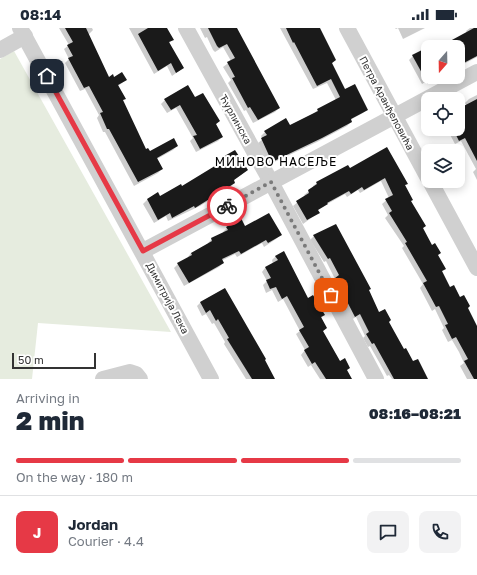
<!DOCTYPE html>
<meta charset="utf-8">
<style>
body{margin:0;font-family:"Golos Text",sans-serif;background:#f2f2f3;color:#1f2937;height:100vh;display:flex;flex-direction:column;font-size:15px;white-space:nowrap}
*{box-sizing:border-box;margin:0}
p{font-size:13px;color:#747a83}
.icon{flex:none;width:22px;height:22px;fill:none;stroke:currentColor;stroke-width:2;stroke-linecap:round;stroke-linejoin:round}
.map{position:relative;height:351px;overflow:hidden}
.sheet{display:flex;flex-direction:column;background:#fff;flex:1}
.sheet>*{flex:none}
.needle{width:26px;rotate:200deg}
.controls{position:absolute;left:421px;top:12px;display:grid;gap:8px}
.controls a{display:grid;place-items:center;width:44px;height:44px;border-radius:8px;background:#fff;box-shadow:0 2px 10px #0003;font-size:20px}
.scale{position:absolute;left:12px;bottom:10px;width:84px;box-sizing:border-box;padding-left:4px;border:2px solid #333;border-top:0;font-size:11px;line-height:14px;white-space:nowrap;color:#333;-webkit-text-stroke:3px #fff;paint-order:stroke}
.pin{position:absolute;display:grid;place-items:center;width:34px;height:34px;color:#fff;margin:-17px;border-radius:8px;box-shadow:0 2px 6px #0006}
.courier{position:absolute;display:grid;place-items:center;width:40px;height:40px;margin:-20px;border:3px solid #e63946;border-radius:50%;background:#fff;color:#222;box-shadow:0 1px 5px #0007}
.head em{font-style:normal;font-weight:800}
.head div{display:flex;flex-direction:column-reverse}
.head{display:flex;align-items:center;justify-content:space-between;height:68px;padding:0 16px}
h1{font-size:26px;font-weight:800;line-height:30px}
.bar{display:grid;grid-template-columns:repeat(4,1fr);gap:6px 4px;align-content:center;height:48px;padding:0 16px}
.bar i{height:5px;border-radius:3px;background:#e0e1e3}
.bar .selected{background:#e63946}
.bar p{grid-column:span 4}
.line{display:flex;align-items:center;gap:10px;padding:0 16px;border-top:1px solid #e0e1e3}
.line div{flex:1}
.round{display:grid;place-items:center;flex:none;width:42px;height:42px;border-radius:8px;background:#f2f2f3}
.status{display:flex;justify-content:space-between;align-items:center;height:28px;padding:0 20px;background:#fff;direction:ltr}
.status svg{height:11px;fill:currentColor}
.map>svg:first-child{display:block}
.green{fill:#e6ecdf}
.shadow{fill:#0003}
.building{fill:#1a1a1a}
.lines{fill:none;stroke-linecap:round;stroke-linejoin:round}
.minor{stroke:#d0d0d0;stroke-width:16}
.done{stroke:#7a7a7a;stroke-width:4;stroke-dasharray:0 7.2}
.route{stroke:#e63946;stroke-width:5}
.labels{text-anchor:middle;stroke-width:4;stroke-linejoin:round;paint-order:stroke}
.street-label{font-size:10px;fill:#333;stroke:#fff}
.quarter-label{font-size:12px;letter-spacing:1px;fill:#000;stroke:#fff}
</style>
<div class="status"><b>08:14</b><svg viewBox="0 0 49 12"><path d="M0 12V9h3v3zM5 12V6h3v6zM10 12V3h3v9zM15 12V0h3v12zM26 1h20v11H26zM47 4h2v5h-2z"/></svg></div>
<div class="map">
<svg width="477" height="351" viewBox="0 0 477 351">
<rect width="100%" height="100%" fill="#fff"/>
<polygon class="green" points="14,23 171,304 38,295 32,351 0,351 0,31"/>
<g class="shadow">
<polygon points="59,0 92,0 93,2 88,7 108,50 126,52 118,58 125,70 122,73 146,123 149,124 177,118 173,122 157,131 162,141 158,145 134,158 105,104 103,104 97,90 99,87 85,61 80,63 65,35 69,31 64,21 69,17"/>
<polygon points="129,0 166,0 172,12 169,15 183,40 172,48 167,38 154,46"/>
<polygon points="200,0 236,0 279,80 275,84 253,95 246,82 244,83 228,55 231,52 223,39 231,33 223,19 215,24 213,22 207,9 205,10"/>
<polygon points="280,0 313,0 335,32 331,36 345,62 367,81 363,85 350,92 351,94 347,98 317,114 268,137 258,115 263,111 261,108 265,104 289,98 313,86 318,82 336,72 327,55 313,61"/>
<polygon points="395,0 425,0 403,11 398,0 396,1"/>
<polygon points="470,0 477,0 477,29 458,39 458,19 441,19 467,5 466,3"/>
<polygon points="428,23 428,49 434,49 422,56 409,32 413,28"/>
<polygon points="477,67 477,152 473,144 476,141 461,113 455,116 447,101 458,101 458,82 467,78 465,75 469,71"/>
<polygon points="195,71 219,93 215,97 222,109 218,113 196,124 190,113 193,110 176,80 167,85 161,76 165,72"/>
<polygon points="386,121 407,156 404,158 410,173 425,198 422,201 445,241 441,244 450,261 460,270 467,280 477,300 477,351 467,351 460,338 464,335 459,324 452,312 448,314 442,302 444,300 435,281 432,283 420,260 423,256 402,220 404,218 385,190 388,187 382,176 389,170 381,153 360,165 358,162 347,169 345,166 313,184 318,185 303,196 293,178 305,168 304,167 313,160 313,158 317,155 349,142"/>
<polygon points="222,131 247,142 233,153 234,155 230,159 200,178 168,193 166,188 154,195 143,176 147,172 158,166 159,169 182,159 219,136 218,135"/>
<polygon points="241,192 245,199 280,207 276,211 264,219 262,215 237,229 235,226 221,233 223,235 219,239 184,258 174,240 178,236 188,230 188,229 191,225 208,216 208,215 212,211 223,205 223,204 227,200"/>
<polygon points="314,208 368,263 378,285 388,294 403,323 427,351 392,351 389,347 387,348 370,318 368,319 363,310 365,308 356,289 351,292 332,254 335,251 326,233 324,234 310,212"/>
<polygon points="276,228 307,271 324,287 321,290 326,300 322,304 351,351 320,351 311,337 308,339 301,327 305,322 296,306 300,303 283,271 278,274 272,262 266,265 263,257 267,253 262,244 265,240 273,236 272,232"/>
<polygon points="224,261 274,351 246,351 224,316 225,314 214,295 212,296 206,286 202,288 197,278 201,274"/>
</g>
<g class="building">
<polygon points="65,0 86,0 109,49 113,46 114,49 122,44 127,52 118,57 126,71 123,72 146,121 148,120 150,123 174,110 178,118 157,130 163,141 138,154 109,101 107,101 100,85 103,84 89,58 84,60 68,30 73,28 67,17 73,14"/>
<polygon points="148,0 167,0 174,12 169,14 184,40 176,45 171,35 158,43 138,6"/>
<polygon points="208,0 237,0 280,80 258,92 250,79 248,80 232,50 235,49 227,34 235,30 227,16 219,20 217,18"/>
<polygon points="286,0 320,0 336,32 332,35 345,61 355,56 368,82 351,91 352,94 322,110 272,134 261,110 267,107 264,103 286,90 290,97 318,83 317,81 340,69 331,51 317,58 294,14 293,15"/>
<polygon points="474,0 477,0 477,28 458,38 458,19 439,19"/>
<polygon points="428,19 428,56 412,27"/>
<polygon points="188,57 195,69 203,65 220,93 216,96 223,109 200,121 193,108 197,107 180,77 171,82 164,71"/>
<polygon points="477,71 477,133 465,110 459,113 453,101 458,101 458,81"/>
<polygon points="387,119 408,156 405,157 413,172 411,173 426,198 423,200 432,217 435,215 441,225 438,227 446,241 442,243 450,259 454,257 460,269 464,267 470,278 468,280 477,298 477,351 474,351 464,333 468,331 456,309 452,311 445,297 448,296 439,278 436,279 423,255 427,253 405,215 407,214 389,185 392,183 385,171 393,167 385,150 364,162 362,159 351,166 349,163 327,175 328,176 318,182 320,185 307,192 296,173 309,165 308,162 317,156 316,154 348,137 350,140"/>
<polygon points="235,122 248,142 234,152 235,155 195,180 194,178 172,190 170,185 158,192 147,171 158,164 160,168 181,156 182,158 223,133 221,130"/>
<polygon points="269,185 282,207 268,215 266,212 241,226 239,223 222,231 224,235 189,255 177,235 192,227 191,225 212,213 211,210 228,202 226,199 241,190 245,198"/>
<polygon points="336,196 371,261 369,262 379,284 385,281 391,292 389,294 404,321 406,320 413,333 418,331 428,351 394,351 374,315 372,316 366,306 369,304 360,286 355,289 335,250 339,247 330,230 328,231 313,207"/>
<polygon points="284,223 308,270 313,267 325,287 321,289 327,300 323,303 340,333 345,330 350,340 347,342 352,351 326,351 315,334 312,336 304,322 309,319 299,302 304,299 287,268 282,271 276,259 270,261 266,252 271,250 265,239 278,232 275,228"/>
<polygon points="225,260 266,331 265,332 275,351 252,351 227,311 229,310 218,291 216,293 210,282 206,285 200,274"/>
</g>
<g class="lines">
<g class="minor">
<polyline points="20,0 211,351"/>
<polyline points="186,0 271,154 376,351"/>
<polyline points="347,0 428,150"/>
<polyline points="0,22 25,8"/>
<polyline points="430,153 477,240"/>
<polyline points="143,223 477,44"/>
<polyline points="103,351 130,344 136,346 140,351"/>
</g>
</g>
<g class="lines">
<polyline class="done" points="227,178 271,154 331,267"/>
<polyline class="route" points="47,48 143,223 227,178"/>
</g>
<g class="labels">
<g class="street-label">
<text transform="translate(387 75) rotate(62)" y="4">Петра Аранђеловића</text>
<text transform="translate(236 91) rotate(61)" y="4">Ћурлинска</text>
<text transform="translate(168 270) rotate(62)" y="4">Димитрија Лека</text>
</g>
<g class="quarter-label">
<text x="276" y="138">МИНОВО НАСЕЉЕ</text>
</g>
</g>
</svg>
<div class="controls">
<a><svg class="needle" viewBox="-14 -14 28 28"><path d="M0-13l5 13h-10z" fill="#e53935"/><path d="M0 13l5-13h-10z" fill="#747a83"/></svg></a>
<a><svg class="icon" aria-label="locate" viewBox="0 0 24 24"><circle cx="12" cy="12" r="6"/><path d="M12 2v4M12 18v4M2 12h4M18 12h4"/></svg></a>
<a><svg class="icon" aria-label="layers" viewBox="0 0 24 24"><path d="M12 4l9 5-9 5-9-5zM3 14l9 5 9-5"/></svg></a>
</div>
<div class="scale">50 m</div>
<div class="pin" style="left:331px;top:267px;background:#ea580c"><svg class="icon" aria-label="bag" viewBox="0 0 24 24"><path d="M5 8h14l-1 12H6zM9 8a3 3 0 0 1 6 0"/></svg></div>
<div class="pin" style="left:47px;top:48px;background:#1f2937"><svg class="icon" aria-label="home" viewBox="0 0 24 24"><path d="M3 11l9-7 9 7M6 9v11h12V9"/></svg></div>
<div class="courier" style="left:227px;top:178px"><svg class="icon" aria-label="bike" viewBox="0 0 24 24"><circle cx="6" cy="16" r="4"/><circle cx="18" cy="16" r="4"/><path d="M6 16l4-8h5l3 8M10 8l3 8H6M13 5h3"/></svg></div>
</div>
<section class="sheet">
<div class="head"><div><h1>2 min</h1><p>Arriving in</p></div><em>08:16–08:21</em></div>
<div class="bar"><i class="selected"></i><i class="selected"></i><i class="selected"></i><i></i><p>On the way · 180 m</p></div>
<div class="line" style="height:72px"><b class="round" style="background:#e63946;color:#fff">J</b><div><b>Jordan</b><p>Courier · 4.4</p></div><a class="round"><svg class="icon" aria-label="chat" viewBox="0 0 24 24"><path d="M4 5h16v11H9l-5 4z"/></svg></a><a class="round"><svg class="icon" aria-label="phone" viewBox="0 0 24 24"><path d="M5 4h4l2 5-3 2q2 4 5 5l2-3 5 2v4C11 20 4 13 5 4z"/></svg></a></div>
</section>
